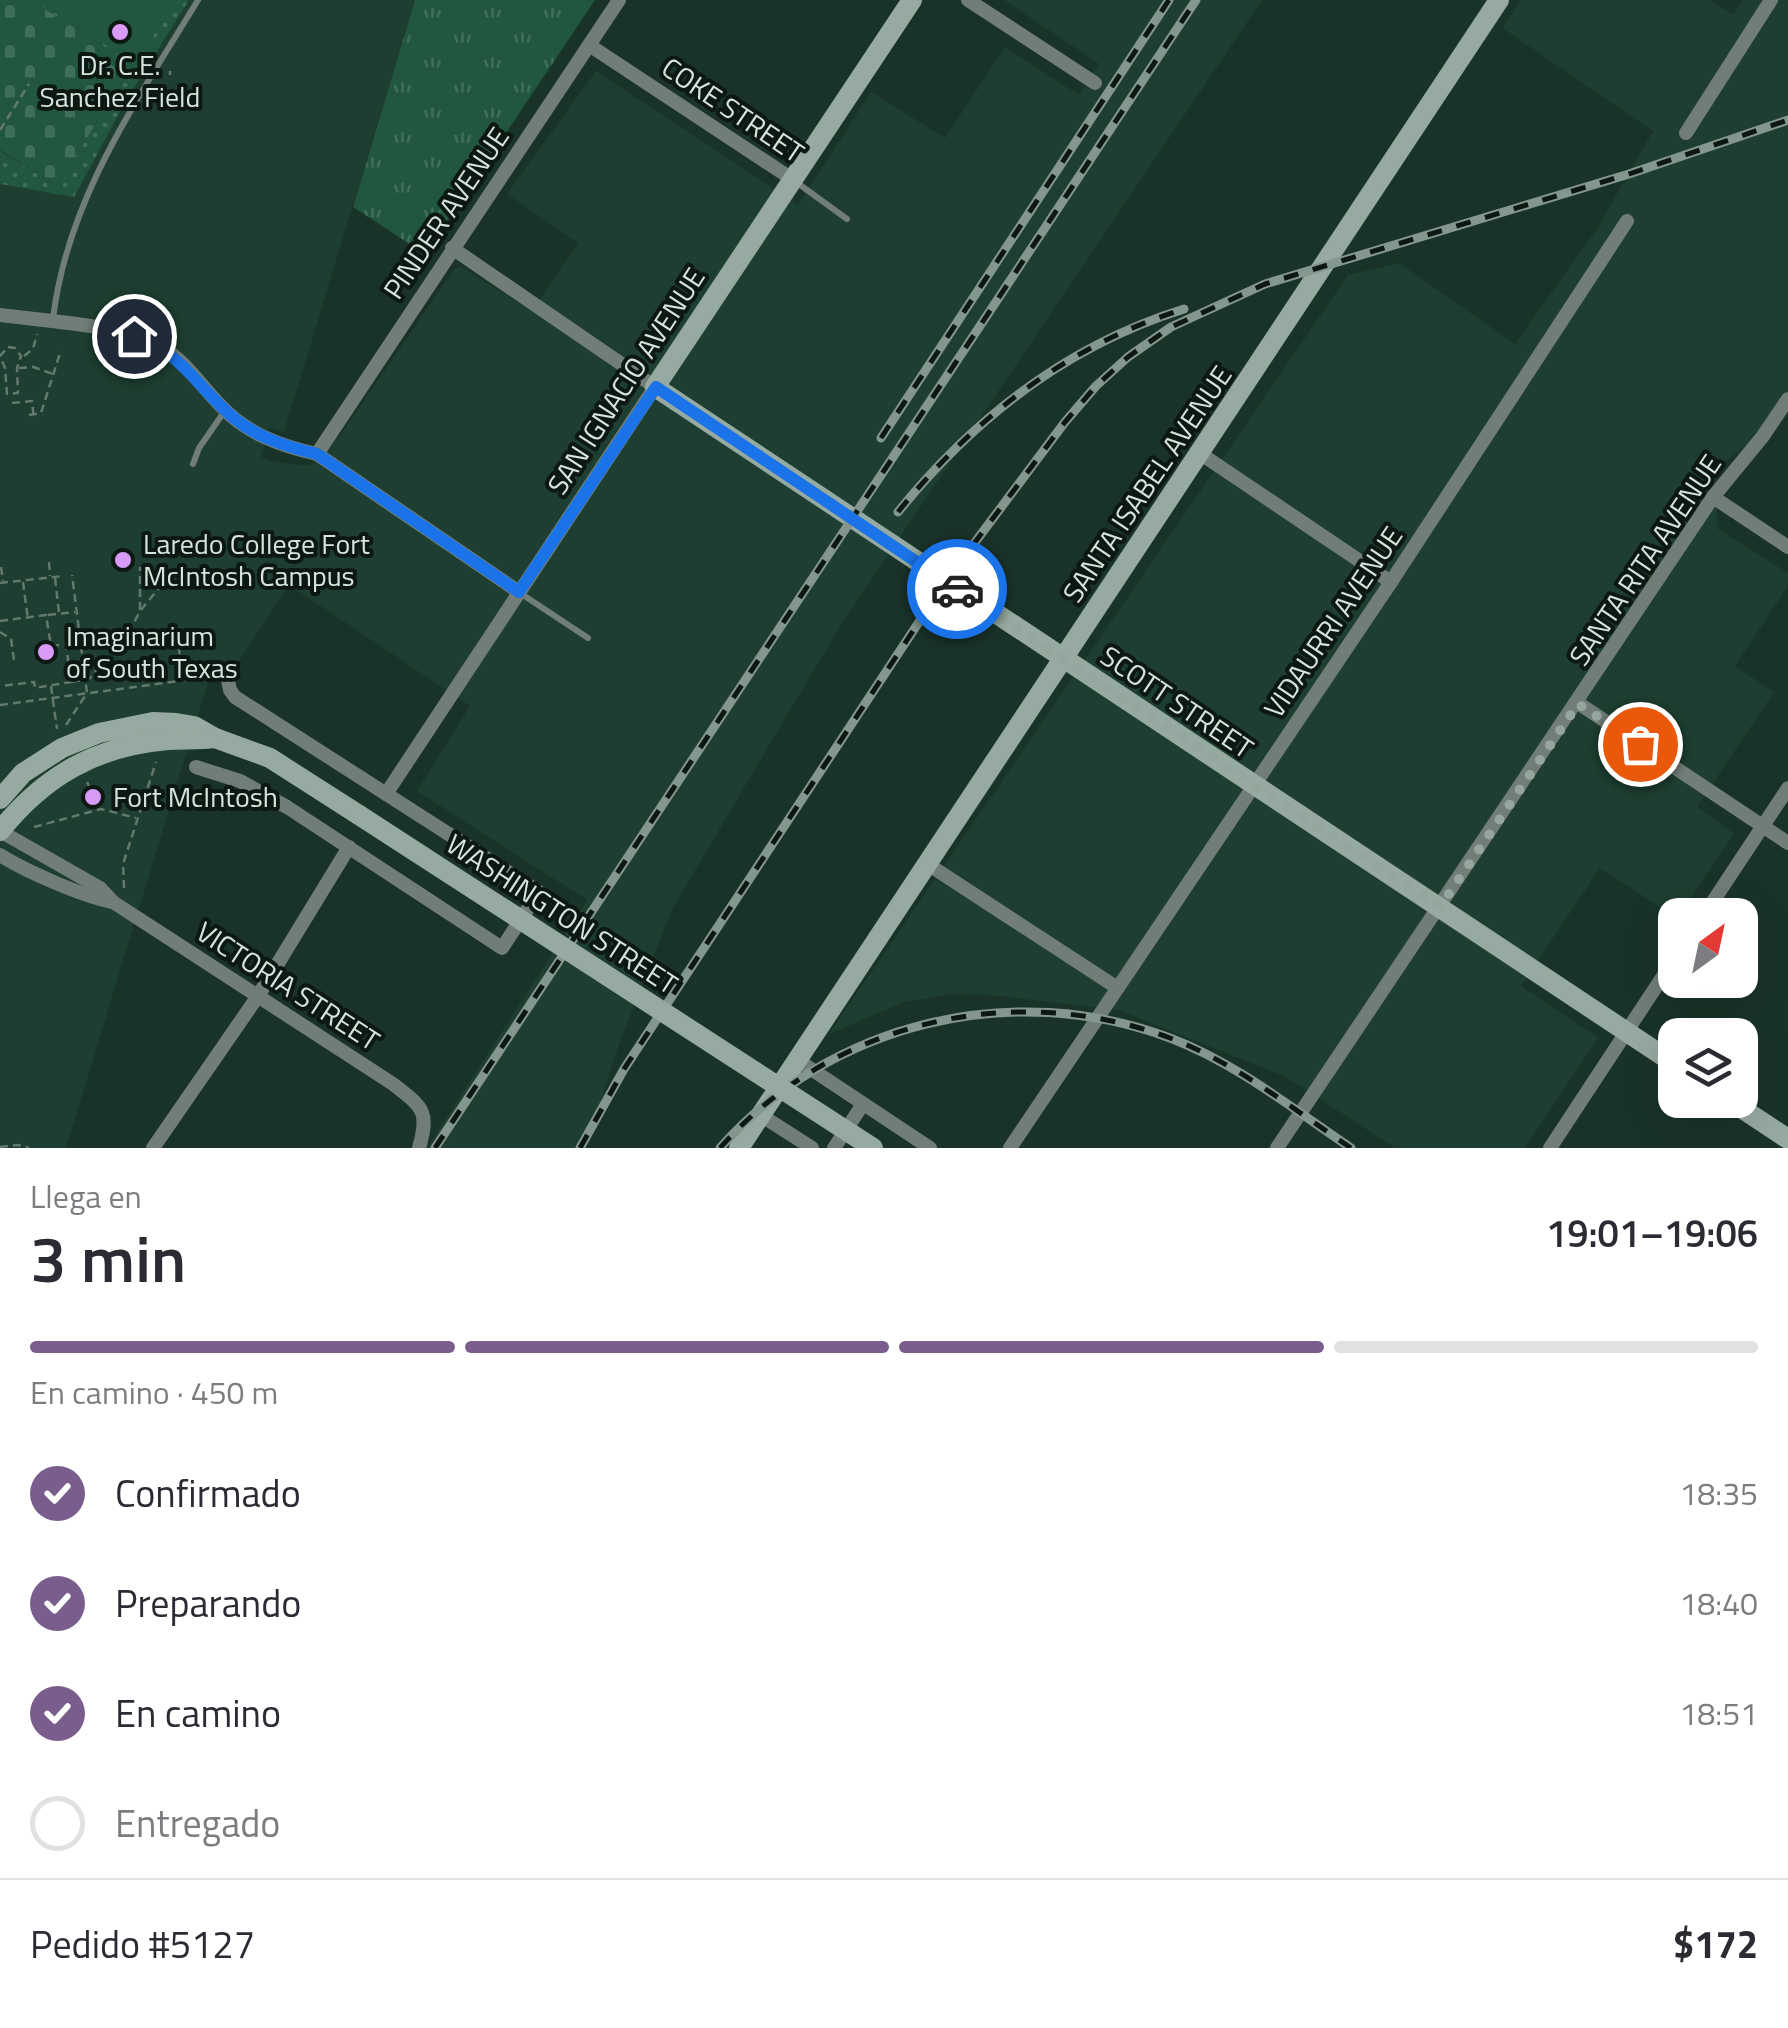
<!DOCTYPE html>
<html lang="es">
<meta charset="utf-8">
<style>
body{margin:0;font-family:"Titillium Web",sans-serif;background:#f2f2f3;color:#2b2b33;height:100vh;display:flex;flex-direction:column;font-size:38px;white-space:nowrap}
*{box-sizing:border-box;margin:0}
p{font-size:32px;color:#7c7c81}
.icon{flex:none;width:55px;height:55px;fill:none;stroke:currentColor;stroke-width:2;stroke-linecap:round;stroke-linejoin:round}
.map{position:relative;height:1148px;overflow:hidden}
.details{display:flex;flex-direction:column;background:#fff;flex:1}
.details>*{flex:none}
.needle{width:65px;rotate:33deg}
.fabs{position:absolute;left:1658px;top:898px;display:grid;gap:20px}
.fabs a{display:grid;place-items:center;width:100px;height:100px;border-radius:20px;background:#fff;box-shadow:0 10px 40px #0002;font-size:50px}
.pin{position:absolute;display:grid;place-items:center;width:85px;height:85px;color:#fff;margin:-42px;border:5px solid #fff;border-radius:50%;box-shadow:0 2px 10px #0007}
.courier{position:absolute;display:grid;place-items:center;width:100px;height:100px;margin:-50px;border:8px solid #1a73e8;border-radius:50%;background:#fff;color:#222;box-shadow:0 2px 12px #0007}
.summary em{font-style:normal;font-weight:600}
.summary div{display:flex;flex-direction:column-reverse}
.summary{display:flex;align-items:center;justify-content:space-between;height:170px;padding:0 30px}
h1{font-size:65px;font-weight:600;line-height:75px}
.bar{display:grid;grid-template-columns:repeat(4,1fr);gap:15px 10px;align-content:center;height:120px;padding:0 30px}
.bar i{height:12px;border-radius:8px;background:#e1e1e2}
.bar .current{background:#795d8c}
.bar p{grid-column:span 4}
.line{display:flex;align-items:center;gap:25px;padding:0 30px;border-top:2px solid #e1e1e2}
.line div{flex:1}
ol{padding:0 30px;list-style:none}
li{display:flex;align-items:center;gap:30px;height:110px}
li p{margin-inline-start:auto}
li .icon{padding:10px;border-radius:50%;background:#795d8c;color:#fff;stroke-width:4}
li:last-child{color:#7c7c81}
li i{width:55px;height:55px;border:5px solid #e1e1e2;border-radius:50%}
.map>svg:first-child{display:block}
.built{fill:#1d3e30}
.grass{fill:url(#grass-tufts)}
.cemetery{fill:url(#cemetery-stones)}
.park{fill:url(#park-dots)}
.garden{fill:#215641}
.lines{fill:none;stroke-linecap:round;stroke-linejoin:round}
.path{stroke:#63786e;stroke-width:2.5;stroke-dasharray:8 5;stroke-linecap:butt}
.lane{stroke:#717d77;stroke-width:6}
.street{stroke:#717d77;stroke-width:14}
.secondary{stroke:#97aaa1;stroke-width:20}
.rail-casing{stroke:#84978e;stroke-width:9}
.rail{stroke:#0d1813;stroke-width:5;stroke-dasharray:15;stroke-linecap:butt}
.secondary-bridge{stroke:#97aaa1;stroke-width:20}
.done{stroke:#94a69d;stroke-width:10;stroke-dasharray:0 18}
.route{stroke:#1a73e8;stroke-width:12}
.poi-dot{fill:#d89bf8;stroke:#0d1813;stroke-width:4}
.labels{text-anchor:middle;stroke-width:8;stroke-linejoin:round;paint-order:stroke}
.poi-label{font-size:28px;fill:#d5e4dc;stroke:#0d1813;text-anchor:start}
.street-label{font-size:28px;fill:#d5e4dc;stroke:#0d1813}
</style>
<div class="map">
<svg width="1788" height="1148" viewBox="0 0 1788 1148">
<defs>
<pattern id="grass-tufts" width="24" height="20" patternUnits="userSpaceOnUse" patternTransform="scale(2.5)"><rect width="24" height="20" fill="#215641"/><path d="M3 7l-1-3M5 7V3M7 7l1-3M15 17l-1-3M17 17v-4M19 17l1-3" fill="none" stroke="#406e5c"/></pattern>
<pattern id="cemetery-stones" width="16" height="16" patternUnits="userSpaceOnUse" patternTransform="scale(2.5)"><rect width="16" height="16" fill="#215641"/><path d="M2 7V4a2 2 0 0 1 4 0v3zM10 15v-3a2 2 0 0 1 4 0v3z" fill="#406e5c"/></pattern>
<pattern id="park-dots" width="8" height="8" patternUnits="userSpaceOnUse" patternTransform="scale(2.5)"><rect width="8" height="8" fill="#215641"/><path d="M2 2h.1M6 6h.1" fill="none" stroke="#406e5c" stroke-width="1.8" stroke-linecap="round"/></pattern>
</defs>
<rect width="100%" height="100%" fill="#1a3328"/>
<g class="built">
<polygon points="0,0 415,0 284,432 269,428 261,457 275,462 309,466 339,437 455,268 462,267 532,311 578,243 507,194 596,71 798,205 871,92 945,138 1005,47 1079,95 1099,64 1004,0 1262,0 842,623 672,909 618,1047 586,1148 427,1148 587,900 417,791 470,706 289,585 233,670 215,659 66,1148 0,1148"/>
<polygon points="1521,0 1711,0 1733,15 1743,0 1788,0 1788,391 1760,434 1715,470 1718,529 1788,573 1788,586 1735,666 1774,692 1697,807 1734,833 1680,915 1675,917 1600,868 1521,986 1598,1038 1525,1148 1395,1148 1286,1077 1118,1010 991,995 950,994 905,1002 829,1034 1348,275 1399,263 1515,344 1598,227 1653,131 1502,28"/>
</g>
<polygon class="grass" points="415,0 595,0 425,254 353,207"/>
<polygon class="cemetery" points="0,0 31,0 133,65 57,186 0,150"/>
<polygon class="park" points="31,0 189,0 127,99 74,197 0,184 0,151 57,186 133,65"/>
<polygon class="garden" points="35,0 176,0 135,64"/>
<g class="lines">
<g class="path">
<polyline points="170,75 170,71"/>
<polyline points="0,130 29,84"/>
<polygon points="8,347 15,348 21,356 17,368 18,393 7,394 5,368 0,356"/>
<polyline points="24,356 33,349 37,334"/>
<polyline points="19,368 33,367 53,374"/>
<polyline points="12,403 32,401 34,420"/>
<polyline points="29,415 41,413 61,350"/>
<polyline points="49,562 50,576"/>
<polyline points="1,567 3,581"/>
<polyline points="55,578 59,613"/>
<polyline points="23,582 28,620"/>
<polyline points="0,583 63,576"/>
<polyline points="140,610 140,567"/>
<polyline points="48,615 75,612"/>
<polyline points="0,621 46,615 51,646 66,644 71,682 35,688 34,682 0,686"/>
<polyline points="0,632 11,639 14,660"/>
<polyline points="72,682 89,679 129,632 140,611 169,576"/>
<polyline points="51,686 57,729"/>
<polyline points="0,705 179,681 182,673 178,641"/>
<polyline points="66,725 87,693 72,575"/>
<polyline points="87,782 99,807"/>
<polyline points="34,827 101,809 136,818"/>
<polyline points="124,888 123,864 156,762"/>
<polyline points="0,1147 18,1145 29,1148"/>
</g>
<g class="lane">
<polyline points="796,182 847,219"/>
<path d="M53 319C67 199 137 101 198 0"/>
<polyline points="193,464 199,448 224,412"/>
<polyline points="520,593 588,638"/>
</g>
<g class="street">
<polyline points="968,0 1095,83"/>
<polyline points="589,45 792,179"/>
<polyline points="1686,133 1771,0"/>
<path d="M0 315C44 321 124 325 160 346 185 360 201 386 221 406 247 434 281 446 317 454L519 592"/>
<polyline points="317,454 619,0"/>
<polyline points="1201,454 1391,582"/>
<polyline points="1713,497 1788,547"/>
<polyline points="1578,703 1788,843"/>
<polyline points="196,767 240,781 287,807 502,948 539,892 235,697 230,690 226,670"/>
<polyline points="386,794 655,387 452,248"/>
<path d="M0 831 100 888 113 902 393 1084C422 1107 430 1110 419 1148"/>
<path d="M0 855C25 871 84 897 113 902"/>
<polyline points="929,865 1116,987"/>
<polyline points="1704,915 1788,788"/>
<polyline points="799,1061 930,1148"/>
<polyline points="762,1116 812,1148"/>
<polyline points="153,1148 258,996 349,847"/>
<polyline points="834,1148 863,1104"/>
<polyline points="1010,1148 1391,582 1627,221"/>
<polyline points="1277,1148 1713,497 1763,436 1788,399"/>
<polyline points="1550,1148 1675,958"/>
</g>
<g class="secondary">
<polyline points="912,0 655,387 1675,1064"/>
<polyline points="0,799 23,773 62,748 99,733 153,722 176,723 194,726 215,738 270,758 359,815"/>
<path d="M0 831C44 776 96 746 168 740 184 739 199 740 215 738"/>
<polyline points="1729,1100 1788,1139"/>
<polyline points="739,1148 1499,0"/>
</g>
<defs>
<g id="rail">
<polyline points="881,438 1169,0"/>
<path d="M898 512C974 418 1068 345 1184 309"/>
<polyline points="435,1148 1196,0"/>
<polyline points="580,1148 624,1069 946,581 1065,422 1096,386 1128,357 1171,327 1265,284 1629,174 1788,120"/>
<path d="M720 1148C831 1022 1013 979 1170 1038 1236 1063 1293 1109 1351 1148"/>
</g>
</defs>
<use href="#rail" class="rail-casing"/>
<use href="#rail" class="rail"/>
<polyline class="secondary-bridge" points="359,815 873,1148"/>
</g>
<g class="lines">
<polyline class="done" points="957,589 1440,907 1578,704 1640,744"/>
<path class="route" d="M134 336C180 353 192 379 225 410 250 435 283 446 317 454L519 592 656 387 957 589"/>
</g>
<g class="poi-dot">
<circle cx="120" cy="32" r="10"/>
<circle cx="123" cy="560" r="10"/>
<circle cx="46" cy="652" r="10"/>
<circle cx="93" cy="797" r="10"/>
</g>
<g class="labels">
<g class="poi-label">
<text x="120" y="75" text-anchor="middle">Dr. C.E.<tspan x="120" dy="32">Sanchez Field</tspan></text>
<text x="143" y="554">Laredo College Fort<tspan x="143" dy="32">McIntosh Campus</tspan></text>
<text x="66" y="646">Imaginarium<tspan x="66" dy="32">of South Texas</tspan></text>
<text x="113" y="807">Fort McIntosh</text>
</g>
<g class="street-label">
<text transform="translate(733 110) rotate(34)" y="10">COKE STREET</text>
<text transform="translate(446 213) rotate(-56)" y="10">PINDER AVENUE</text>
<text transform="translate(626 381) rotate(-57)" y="10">SAN IGNACIO AVENUE</text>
<text transform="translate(1147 484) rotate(-56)" y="10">SANTA ISABEL AVENUE</text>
<text transform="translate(1645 560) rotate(-56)" y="10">SANTA RITA AVENUE</text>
<text transform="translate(1333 622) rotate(-56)" y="10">VIDAURRI AVENUE</text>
<text transform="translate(1177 702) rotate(34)" y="10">SCOTT STREET</text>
<text transform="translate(562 914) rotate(33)" y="10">WASHINGTON STREET</text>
<text transform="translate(288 986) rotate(33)" y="10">VICTORIA STREET</text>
</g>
</g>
</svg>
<div class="fabs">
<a><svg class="needle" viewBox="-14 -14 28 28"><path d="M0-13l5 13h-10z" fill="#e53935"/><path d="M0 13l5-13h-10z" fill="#7c7c81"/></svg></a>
<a><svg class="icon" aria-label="layers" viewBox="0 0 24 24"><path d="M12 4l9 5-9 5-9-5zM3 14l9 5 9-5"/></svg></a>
</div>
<div class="pin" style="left:1640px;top:744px;background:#ea580c"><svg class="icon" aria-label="bag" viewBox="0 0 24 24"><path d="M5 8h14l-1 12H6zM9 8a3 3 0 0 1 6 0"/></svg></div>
<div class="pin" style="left:134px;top:336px;background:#1f2937"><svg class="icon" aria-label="home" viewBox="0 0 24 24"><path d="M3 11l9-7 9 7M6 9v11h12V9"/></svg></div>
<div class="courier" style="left:957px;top:589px"><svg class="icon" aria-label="car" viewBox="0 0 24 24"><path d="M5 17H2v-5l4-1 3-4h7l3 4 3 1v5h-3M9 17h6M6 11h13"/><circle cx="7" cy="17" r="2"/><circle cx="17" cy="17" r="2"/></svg></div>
</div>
<section class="details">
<div class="summary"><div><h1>3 min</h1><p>Llega en</p></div><em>19:01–19:06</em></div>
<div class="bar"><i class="current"></i><i class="current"></i><i class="current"></i><i></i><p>En camino · 450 m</p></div>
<ol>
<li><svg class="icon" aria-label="check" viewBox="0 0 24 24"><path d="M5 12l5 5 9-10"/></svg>Confirmado<p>18:35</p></li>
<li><svg class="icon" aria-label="check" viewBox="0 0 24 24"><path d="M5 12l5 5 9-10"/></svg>Preparando<p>18:40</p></li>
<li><svg class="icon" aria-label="check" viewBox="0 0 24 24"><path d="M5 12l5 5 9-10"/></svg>En camino<p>18:51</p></li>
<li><i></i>Entregado</li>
</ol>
<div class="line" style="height:130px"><div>Pedido #5127</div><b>$172</b></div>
</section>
